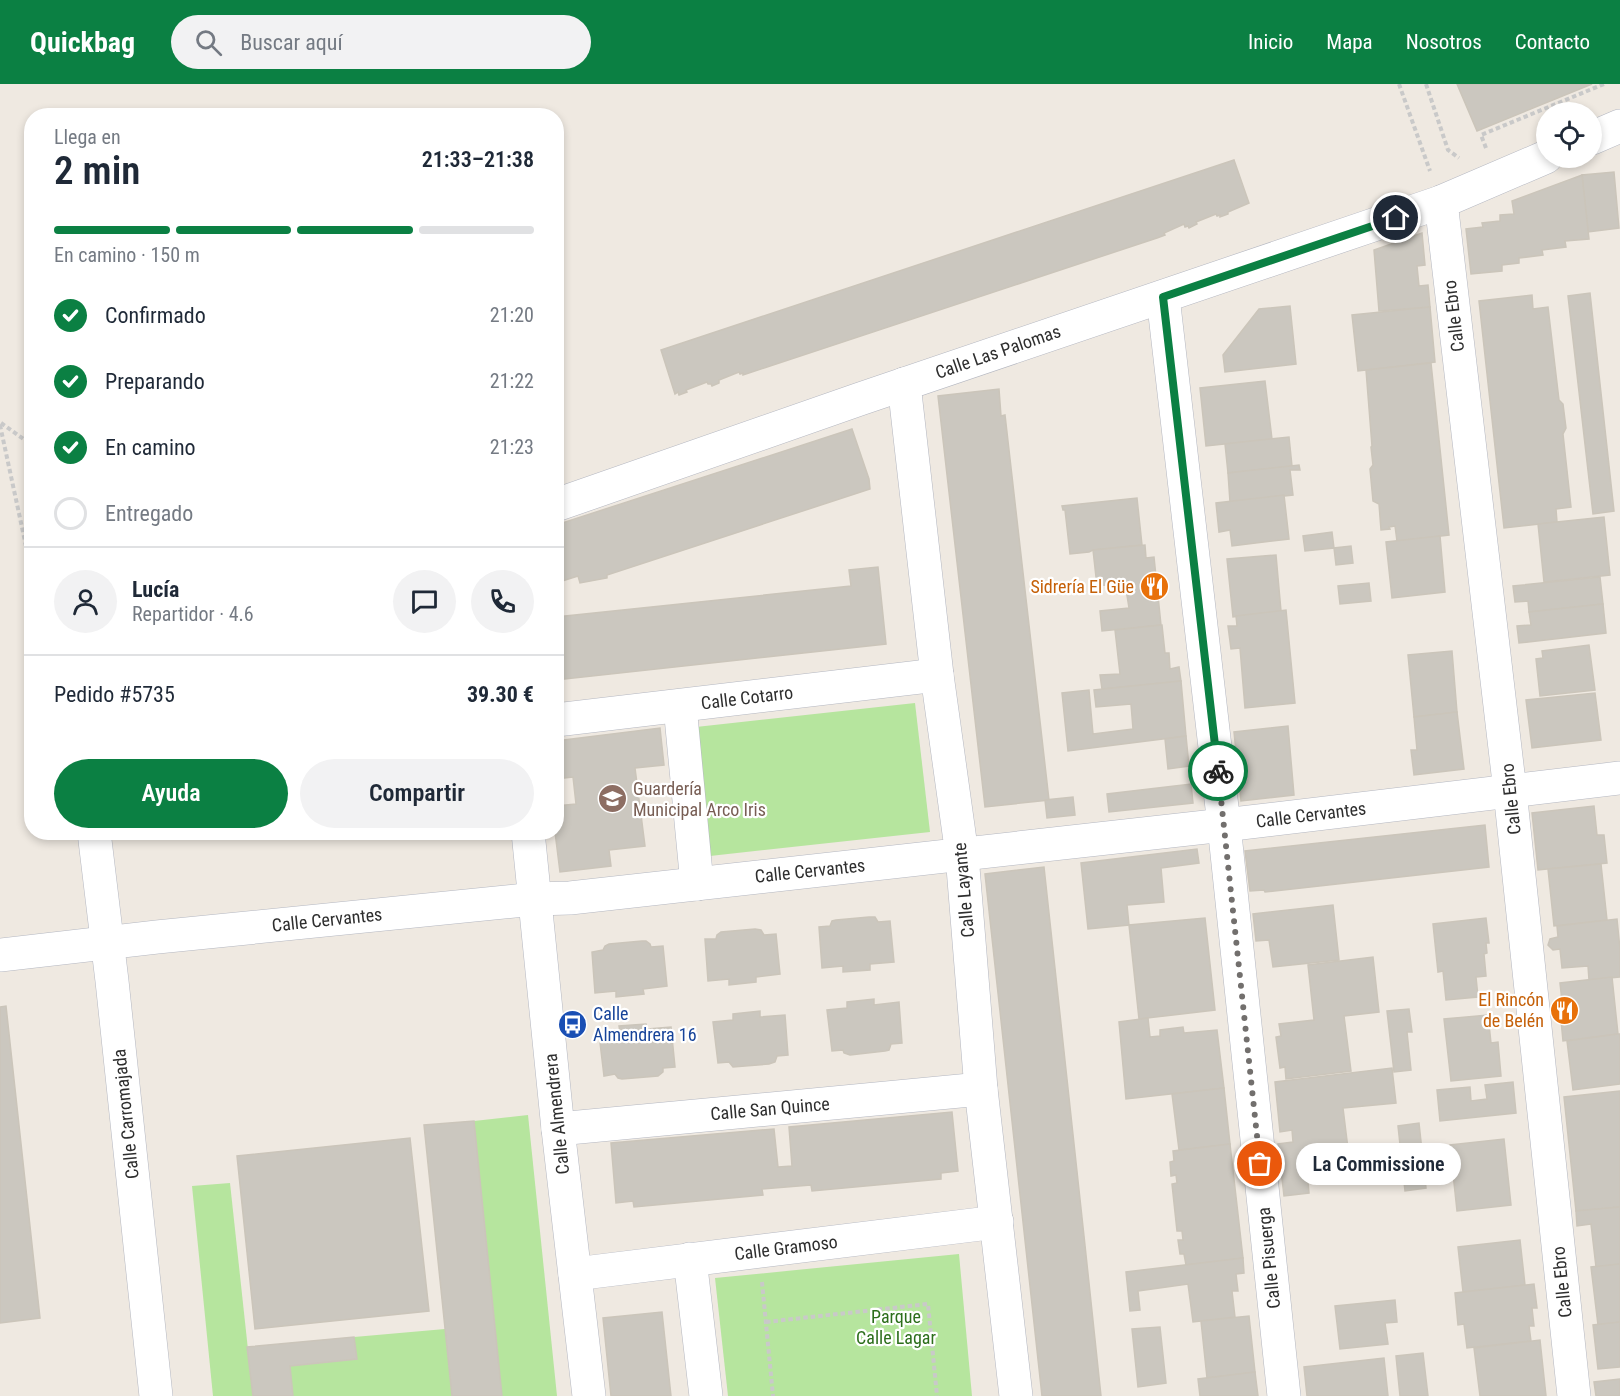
<!DOCTYPE html>
<html lang="es">
<meta charset="utf-8">
<style>
body{margin:0;font-family:"Roboto Condensed",sans-serif;background:#f2f2f3;color:#1f2937;height:100vh;display:flex;flex-direction:column;font-size:22px;white-space:nowrap}
*{box-sizing:border-box;margin:0}
p{font-size:20px;color:#747a83}
.icon{flex:none;width:33px;height:33px;fill:none;stroke:currentColor;stroke-width:2;stroke-linecap:round;stroke-linejoin:round}
.map{position:relative;flex:1;overflow:hidden}
.side{position:absolute;left:24px;top:24px;width:540px;height:732px;display:flex;flex-direction:column;background:#fff;border-radius:24px;box-shadow:0 3px 9px #0003}
.side>*{flex:none}
.buttons{position:absolute;left:1536px;top:18px;display:grid;gap:12px}
.buttons a{display:grid;place-items:center;width:66px;height:66px;border-radius:50%;background:#fff;box-shadow:0 3px 9px #0003;font-size:30px}
.pin{position:absolute;display:grid;place-items:center;width:51px;height:51px;color:#fff;margin:-26px;border:3px solid #fff;border-radius:50%;box-shadow:0 2px 6px #0007}
.courier{position:absolute;display:grid;place-items:center;width:60px;height:60px;margin:-30px;border:4px solid #0b8043;border-radius:50%;background:#fff;color:#222;box-shadow:0 2px 8px #0007}
.bubble{position:absolute;height:42px;border-radius:21px;background:#fff;box-shadow:0 3px 9px #0003;font-size:20px;font-weight:600;line-height:42px;text-align:center}
.summary em{font-style:normal;font-weight:600}
.summary div{display:flex;flex-direction:column-reverse}
.summary{display:flex;align-items:center;justify-content:space-between;height:102px;padding:0 30px}
h1{font-size:39px;font-weight:600;line-height:45px}
.bar{display:grid;grid-template-columns:repeat(4,1fr);gap:9px 6px;align-content:center;height:72px;padding:0 30px}
.bar i{height:8px;border-radius:4px;background:#e0e1e3}
.bar .on{background:#0b8043}
.bar p{grid-column:span 4}
.line{display:flex;align-items:center;gap:15px;padding:0 30px;border-top:2px solid #e0e1e3}
.line div{flex:1}
.round{display:grid;place-items:center;flex:none;width:63px;height:63px;border-radius:32px;background:#f2f2f3}
ol{padding:0 30px;list-style:none}
li{display:flex;align-items:center;gap:18px;height:66px}
li p{margin-inline-start:auto}
li .icon{padding:6px;border-radius:50%;background:#0b8043;color:#fff;stroke-width:4}
li:last-child{color:#747a83}
li i{width:33px;height:33px;border:3px solid #e0e1e3;border-radius:50%}
.primary-button{display:flex;gap:12px;margin-top:auto;padding:12px 30px}
.primary-button a{flex:1;height:69px;border-radius:36px;background:#0b8043;color:#fff;font-size:24px;font-weight:600;line-height:69px;text-align:center}
.primary-button a+a{background:#f2f2f3;color:#1f2937}
header{display:flex;align-items:center;gap:36px;box-sizing:border-box;height:84px;padding:0 30px;background:#0b8043;color:#fff}
header strong{font-size:28px}
nav{display:flex;gap:33px;margin-inline-start:auto;font-size:21px}
.search{width:420px;height:54px;background:#f2f2f3;display:flex;align-items:center;gap:15px;box-sizing:border-box;padding:0 21px;border-radius:33px;color:#747a83;font-size:22px}
.map>svg:first-child{display:block}
.green{fill:#b6e59e}
.building{fill:#cbc7bf;stroke:#cbc5ba;stroke-width:1.5}
.lines{fill:none;stroke-linecap:round;stroke-linejoin:round}
.street-casing{stroke:#b4b7c1;stroke-width:34}
.path{stroke:#c9c9c9;stroke-width:4;stroke-dasharray:4.5 3;stroke-linecap:butt}
.street{stroke:#fff;stroke-width:33}
.done{stroke:#726f6d;stroke-width:6;stroke-dasharray:0 10.8}
.route{stroke:#0b8043;stroke-width:8}
.labels{text-anchor:middle;stroke-width:4.5;stroke-linejoin:round;paint-order:stroke}
.street-label{font-size:18px;fill:#2e2e2e;stroke:#fff}
.food-label{font-size:18px;fill:#c56008;stroke:#fff;text-anchor:end}
.education-label{font-size:18px;fill:#785e54;stroke:#fff;text-anchor:start}
.transit-label{font-size:18px;fill:#164399;stroke:#fff;text-anchor:start}
.park-label{font-size:18px;fill:#2c6e1b;stroke:#fff}
</style>
<header>
<strong>Quickbag</strong>
<div class="search"><svg class="icon" aria-label="search" viewBox="0 0 24 24"><circle cx="10" cy="10" r="6"/><path d="M15 15l6 6"/></svg>Buscar aquí</div>
<nav><a>Inicio</a><a>Mapa</a><a>Nosotros</a><a>Contacto</a></nav>
</header>
<div class="map">
<svg width="1620" height="1312" viewBox="0 0 1620 1312">
<rect width="100%" height="100%" fill="#efe9e1"/>
<g class="green">
<polygon points="915,619 930,748 710,772 696,643"/>
<polygon points="528,1031 557,1312 502,1312 474,1037"/>
<polygon points="230,1099 253,1312 213,1312 192,1102"/>
<polygon points="959,1170 972,1312 728,1312 715,1194"/>
<polygon points="445,1245 452,1312 293,1312 290,1282 357,1275 354,1253"/>
</g>
<g class="building">
<polygon points="1457,0 1592,0 1477,47"/>
<polygon points="1234,76 1249,119 1228,128 1228,130 1220,133 1220,131 1217,132 1216,130 1196,138 1197,140 1189,144 1188,142 1185,143 1184,140 1164,149 1165,151 1157,154 743,291 743,289 740,290 739,288 719,296 719,299 712,302 711,300 708,300 707,298 686,306 687,308 679,311 678,308 675,310 661,266"/>
<polygon points="1614,88 1619,144 1588,148 1582,91"/>
<polygon points="1582,91 1589,155 1565,157 1566,163 1542,166 1543,171 1519,174 1519,179 1502,181 1502,187 1471,190 1466,145 1483,143 1482,139 1500,137 1500,131 1514,130 1512,117"/>
<polygon points="1422,149 1425,181 1417,182 1419,202 1428,201 1430,223 1379,227 1374,166"/>
<polygon points="1590,209 1614,427 1593,430 1568,212"/>
<polygon points="1532,211 1533,225 1548,223 1559,316 1563,320 1566,344 1563,350 1571,423 1556,425 1557,438 1504,444 1479,217"/>
<polygon points="1290,222 1296,280 1225,288 1223,271 1259,225"/>
<polygon points="1430,223 1435,278 1358,287 1352,231"/>
<polygon points="1431,279 1449,451 1397,457 1395,442 1389,443 1390,445 1381,446 1379,420 1373,417 1370,385 1373,381 1371,363 1372,362 1366,286"/>
<polygon points="1265,297 1272,355 1206,362 1200,304"/>
<polygon points="999,305 1001,332 1005,331 1049,716 985,723 938,312"/>
<polygon points="852,345 869,395 870,405 607,491 607,494 580,499 578,492 556,499 556,441"/>
<polygon points="1289,353 1292,382 1228,389 1225,360"/>
<polygon points="1299,381 1300,386 1290,386 1293,411 1230,418 1228,389"/>
<polygon points="1284,411 1289,455 1232,462 1230,446 1219,448 1216,419"/>
<polygon points="1137,414 1142,461 1093,466 1089,468 1070,470 1065,426 1063,426 1062,422"/>
<polygon points="1604,433 1610,491 1544,498 1538,440"/>
<polygon points="1332,448 1334,464 1305,467 1303,452"/>
<polygon points="1440,452 1445,508 1392,514 1386,458"/>
<polygon points="1145,461 1146,474 1154,473 1161,541 1102,547 1100,527 1129,524 1125,499 1097,502 1093,466"/>
<polygon points="1351,462 1353,479 1336,481 1334,464"/>
<polygon points="1276,471 1281,527 1233,533 1227,475"/>
<polygon points="878,483 886,560 556,596 556,533 851,502 849,486"/>
<polygon points="1600,493 1603,520 1529,528 1528,517 1515,518 1513,502"/>
<polygon points="1369,499 1371,517 1340,520 1338,502"/>
<polygon points="1603,520 1606,549 1519,559 1517,542 1531,541 1529,528"/>
<polygon points="1286,526 1295,619 1245,624 1240,564 1231,565 1228,542 1237,542 1236,532"/>
<polygon points="1162,541 1165,569 1169,569 1170,585 1179,583 1181,597 1102,605 1100,591 1120,590 1115,546"/>
<polygon points="1589,561 1595,606 1540,612 1536,575 1543,574 1542,567"/>
<polygon points="1452,567 1457,628 1414,633 1408,571"/>
<polygon points="1181,597 1186,652 1068,667 1062,609 1089,606 1093,650 1133,645 1131,620 1096,623 1094,606"/>
<polygon points="1595,609 1601,656 1532,664 1526,616"/>
<polygon points="1457,628 1464,685 1414,691 1411,666 1417,666 1414,633"/>
<polygon points="1288,642 1294,711 1241,717 1234,648"/>
<polygon points="660,644 664,681 635,684 645,762 609,766 611,782 560,788 555,748 556,748 556,722 576,720 573,693 556,695 556,657"/>
<polygon points="1186,652 1189,682 1168,685 1165,655"/>
<polygon points="1191,700 1193,719 1109,728 1107,710"/>
<polygon points="1073,713 1075,731 1047,734 1045,716"/>
<polygon points="1594,722 1597,751 1604,751 1607,779 1538,786 1532,729"/>
<polygon points="1485,741 1489,783 1265,808 1264,806 1250,807 1245,767"/>
<polygon points="1197,765 1199,779 1161,784 1164,818 1127,821 1129,841 1088,845 1081,779"/>
<polygon points="1601,780 1607,836 1554,842 1548,785"/>
<polygon points="1044,783 1084,1152 1101,1312 1042,1312 985,790"/>
<polygon points="1333,821 1339,876 1273,883 1269,856 1256,857 1253,830"/>
<polygon points="869,833 875,833 878,838 890,837 894,878 870,880 870,886 843,888 843,882 822,884 819,843 830,842 832,837 836,836"/>
<polygon points="1205,834 1215,926 1139,935 1129,841"/>
<polygon points="1486,834 1489,859 1486,859 1487,869 1484,870 1486,892 1476,893 1478,913 1446,916 1443,887 1438,888 1433,840"/>
<polygon points="1617,835 1620,865 1620,893 1589,896 1588,882 1562,884 1560,865 1553,866 1548,861 1550,855 1558,853 1557,842"/>
<polygon points="755,845 761,846 764,851 776,850 780,890 756,893 756,898 729,901 729,895 708,897 705,855 716,855 717,851 721,848"/>
<polygon points="642,857 646,857 650,860 651,863 663,862 667,902 643,905 644,910 616,913 616,907 595,909 592,868 603,866 605,862 609,860"/>
<polygon points="1373,873 1379,928 1344,932 1351,987 1286,995 1285,983 1280,984 1276,953 1281,952 1279,940 1314,936 1308,881"/>
<polygon points="1612,893 1618,950 1563,957 1561,936 1564,936 1560,899"/>
<polygon points="874,915 874,921 899,918 902,959 891,960 889,966 885,967 850,971 844,969 843,966 832,967 827,926 847,924 847,918"/>
<polygon points="6,922 40,1234 0,1239 0,923"/>
<polygon points="1409,925 1412,948 1407,948 1411,986 1394,988 1387,927"/>
<polygon points="760,927 760,933 785,931 788,971 777,972 775,978 769,980 733,983 729,978 718,979 713,938 733,936 733,930"/>
<polygon points="1488,931 1491,959 1498,958 1501,992 1451,997 1444,935"/>
<polygon points="1148,934 1150,953 1160,952 1160,946 1183,943 1184,949 1217,946 1224,1004 1126,1015 1119,938"/>
<polygon points="646,940 647,945 671,943 675,983 663,984 663,988 658,992 622,995 618,994 615,990 604,992 599,950 620,948 619,942"/>
<polygon points="1618,950 1620,950 1620,1000 1573,1006 1567,957"/>
<polygon points="1392,984 1396,1019 1343,1024 1350,1081 1307,1085 1309,1109 1284,1112 1278,1060 1293,1058 1292,1046 1280,1048 1275,998"/>
<polygon points="1513,998 1516,1029 1440,1037 1437,1006 1470,1003 1471,1017 1487,1015 1485,1001"/>
<polygon points="1224,1004 1230,1060 1179,1066 1172,1010"/>
<polygon points="1620,1007 1620,1123 1576,1127 1564,1013"/>
<polygon points="952,1028 958,1087 941,1089 941,1095 812,1107 811,1101 762,1105 763,1111 634,1123 633,1117 616,1119 611,1059 774,1045 778,1083 792,1082 789,1043"/>
<polygon points="474,1037 502,1312 452,1312 424,1041"/>
<polygon points="1419,1039 1426,1104 1405,1107 1398,1042"/>
<polygon points="410,1054 429,1227 255,1245 237,1072"/>
<polygon points="1504,1055 1511,1121 1457,1127 1450,1061"/>
<polygon points="1230,1060 1243,1174 1186,1181 1184,1170 1180,1170 1178,1156 1183,1156 1182,1147 1177,1147 1172,1100 1177,1099 1176,1091 1171,1092 1170,1078 1174,1077 1173,1067"/>
<polygon points="1620,1123 1620,1180 1596,1183 1591,1140 1577,1142 1576,1127"/>
<polygon points="1520,1156 1525,1201 1463,1208 1458,1163"/>
<polygon points="1243,1174 1244,1189 1236,1190 1238,1207 1232,1207 1235,1233 1193,1238 1188,1200 1138,1207 1140,1226 1130,1227 1126,1188"/>
<polygon points="1620,1180 1620,1238 1598,1241 1591,1183"/>
<polygon points="1534,1200 1537,1224 1532,1224 1534,1242 1529,1242 1531,1257 1467,1264 1464,1240 1458,1241 1455,1209"/>
<polygon points="1395,1216 1397,1238 1385,1239 1388,1260 1340,1265 1335,1222"/>
<polygon points="662,1228 671,1312 611,1312 603,1234"/>
<polygon points="1249,1232 1255,1288 1207,1294 1201,1237"/>
<polygon points="1620,1238 1620,1283 1598,1285 1593,1241"/>
<polygon points="1160,1243 1166,1299 1138,1303 1132,1245"/>
<polygon points="354,1253 357,1275 290,1282 293,1312 253,1312 247,1263"/>
<polygon points="1540,1256 1546,1312 1480,1312 1474,1264"/>
<polygon points="1423,1269 1428,1312 1400,1312 1396,1272"/>
<polygon points="1384,1274 1388,1312 1307,1312 1304,1283"/>
<polygon points="1255,1288 1258,1312 1200,1312 1198,1295"/>
<polygon points="1620,1295 1620,1312 1596,1312 1594,1298"/>
</g>
<g class="lines">
<defs>
<g id="street">
<polyline points="1592,54 1620,42"/>
<polyline points="1441,118 1510,707 1574,1312"/>
<polyline points="1163,213 1224,741 1284,1312"/>
<polyline points="904,300 937,591 962,771 981,1005 1016,1312"/>
<polyline points="556,421 860,315 1441,118 1546,73"/>
<polyline points="680,622 697,800"/>
<polyline points="556,636 937,591"/>
<polyline points="94,748 112,897 156,1312"/>
<polyline points="528,748 558,1045 589,1312"/>
<polyline points="0,871 157,853 535,815 570,814 1224,741 1620,694"/>
<polyline points="558,1045 981,1005"/>
<polyline points="690,1175 706,1312"/>
<polyline points="575,1190 997,1138"/>
</g>
</defs>
<use href="#street" class="street-casing"/>
<g class="path">
<polyline points="1399,0 1430,87"/>
<polyline points="1426,0 1448,66 1459,74"/>
<polyline points="1486,64 1481,51 1604,0"/>
<polyline points="1,339 32,361"/>
<polyline points="0,341 32,490"/>
<polyline points="762,1198 773,1312"/>
<polyline points="766,1238 928,1220 937,1312"/>
</g>
<use href="#street" class="street"/>
</g>
<g class="lines">
<polyline class="done" points="1218,687 1260,1080"/>
<polyline class="route" points="1218,687 1163,213 1396,134"/>
</g>
<defs>
<symbol id="restaurant-disc" viewBox="-11 -11 22 22"><circle r="9.5" fill="#e8710a" stroke="#fff"/><path d="M-5-6h1v4h1v-4h1v4h1v-4h1v5L-1.5 .5V6h-2V.5L-5-1ZM5-6V6H3V1.5H1.5Q1.5-4 5-6Z" fill="#fff"/></symbol>
<symbol id="school-disc" viewBox="-11 -11 22 22"><circle r="9.5" fill="#8d6e63" stroke="#fff"/><path d="M0-5L7-2L0 1L-7-2ZM-4 1L0 2.5L4 1V4Q0 6-4 4Z" fill="#fff"/></symbol>
<symbol id="bus-disc" viewBox="-11 -11 22 22"><circle r="9.5" fill="#1a4fb4" stroke="#fff"/><path d="M-5-6H5V4H4V6H2V4H-2V6H-4V4H-5ZM-3.5-4V0h7V-4ZM-3.5 1.2v1.5H-2V1.2ZM2 1.2v1.5H3.5V1.2Z" fill="#fff"/></symbol>
</defs>
<g fill-rule="evenodd">
<use href="#restaurant-disc" x="1138" y="486" width="33" height="33"/>
<use href="#school-disc" x="596" y="698" width="33" height="33"/>
<use href="#restaurant-disc" x="1548" y="910" width="33" height="33"/>
<use href="#bus-disc" x="556" y="924" width="33" height="33"/>
</g>
<g class="labels">
<g class="street-label">
<text transform="translate(1454 232) rotate(-97)" y="6">Calle Ebro</text>
<text transform="translate(998 268) rotate(-19)" y="6">Calle Las Palomas</text>
<text transform="translate(747 614) rotate(-7)" y="6">Calle Cotarro</text>
<text transform="translate(1511 715) rotate(-96)" y="6">Calle Ebro</text>
<text transform="translate(1311 731) rotate(-7)" y="6">Calle Cervantes</text>
<text transform="translate(810 787) rotate(-6)" y="6">Calle Cervantes</text>
<text transform="translate(964 806) rotate(-95)" y="6">Calle Layante</text>
<text transform="translate(327 836) rotate(-6)" y="6">Calle Cervantes</text>
<text transform="translate(770 1025) rotate(-5)" y="6">Calle San Quince</text>
<text transform="translate(126 1030) rotate(-96)" y="6">Calle Carromajada</text>
<text transform="translate(557 1030) rotate(-96)" y="6">Calle Almendrera</text>
<text transform="translate(786 1164) rotate(-7)" y="6">Calle Gramoso</text>
<text transform="translate(1269 1174) rotate(-96)" y="6">Calle Pisuerga</text>
<text transform="translate(1562 1198) rotate(-96)" y="6">Calle Ebro</text>
</g>
<g class="food-label">
<text x="1134" y="509">Sidrería El Güe</text>
<text x="1544" y="922">El Rincón<tspan x="1544" dy="21">de Belén</tspan></text>
</g>
<g class="education-label">
<text x="633" y="711">Guardería<tspan x="633" dy="21">Municipal Arco Iris</tspan></text>
</g>
<g class="transit-label">
<text x="593" y="936">Calle<tspan x="593" dy="21">Almendrera 16</tspan></text>
</g>
<g class="park-label">
<text x="896" y="1239">Parque<tspan x="896" dy="21">Calle Lagar</tspan></text>
</g>
</g>
</svg>
<div class="buttons">
<a><svg class="icon" aria-label="locate" viewBox="0 0 24 24"><circle cx="12" cy="12" r="6"/><path d="M12 2v4M12 18v4M2 12h4M18 12h4"/></svg></a>
</div>
<div class="pin" style="left:1260px;top:1080px;background:#ea580c"><svg class="icon" aria-label="bag" viewBox="0 0 24 24"><path d="M5 8h14l-1 12H6zM9 8a3 3 0 0 1 6 0"/></svg></div>
<div class="pin" style="left:1396px;top:134px;background:#1f2937"><svg class="icon" aria-label="home" viewBox="0 0 24 24"><path d="M3 11l9-7 9 7M6 9v11h12V9"/></svg></div>
<div class="courier" style="left:1218px;top:687px"><svg class="icon" aria-label="bike" viewBox="0 0 24 24"><circle cx="6" cy="16" r="4"/><circle cx="18" cy="16" r="4"/><path d="M6 16l4-8h5l3 8M10 8l3 8H6M13 5h3"/></svg></div>
<div class="bubble" style="left:1296px;top:1059px;width:165px">La Commissione</div>
<section class="side">
<div class="summary"><div><h1>2 min</h1><p>Llega en</p></div><em>21:33–21:38</em></div>
<div class="bar"><i class="on"></i><i class="on"></i><i class="on"></i><i></i><p>En camino · 150 m</p></div>
<ol>
<li><svg class="icon" aria-label="check" viewBox="0 0 24 24"><path d="M5 12l5 5 9-10"/></svg>Confirmado<p>21:20</p></li>
<li><svg class="icon" aria-label="check" viewBox="0 0 24 24"><path d="M5 12l5 5 9-10"/></svg>Preparando<p>21:22</p></li>
<li><svg class="icon" aria-label="check" viewBox="0 0 24 24"><path d="M5 12l5 5 9-10"/></svg>En camino<p>21:23</p></li>
<li><i></i>Entregado</li>
</ol>
<div class="line" style="height:108px"><a class="round"><svg class="icon" aria-label="person" viewBox="0 0 24 24"><circle cx="12" cy="8" r="4"/><path d="M4 21q1-7 8-7t8 7"/></svg></a><div><b>Lucía</b><p>Repartidor · 4.6</p></div><a class="round"><svg class="icon" aria-label="chat" viewBox="0 0 24 24"><path d="M4 5h16v11H9l-5 4z"/></svg></a><a class="round"><svg class="icon" aria-label="phone" viewBox="0 0 24 24"><path d="M5 4h4l2 5-3 2q2 4 5 5l2-3 5 2v4C11 20 4 13 5 4z"/></svg></a></div>
<div class="line" style="height:78px"><div>Pedido #5735</div><b>39.30 €</b></div>
<div class="primary-button"><a>Ayuda</a><a>Compartir</a></div>
</section>
</div>
